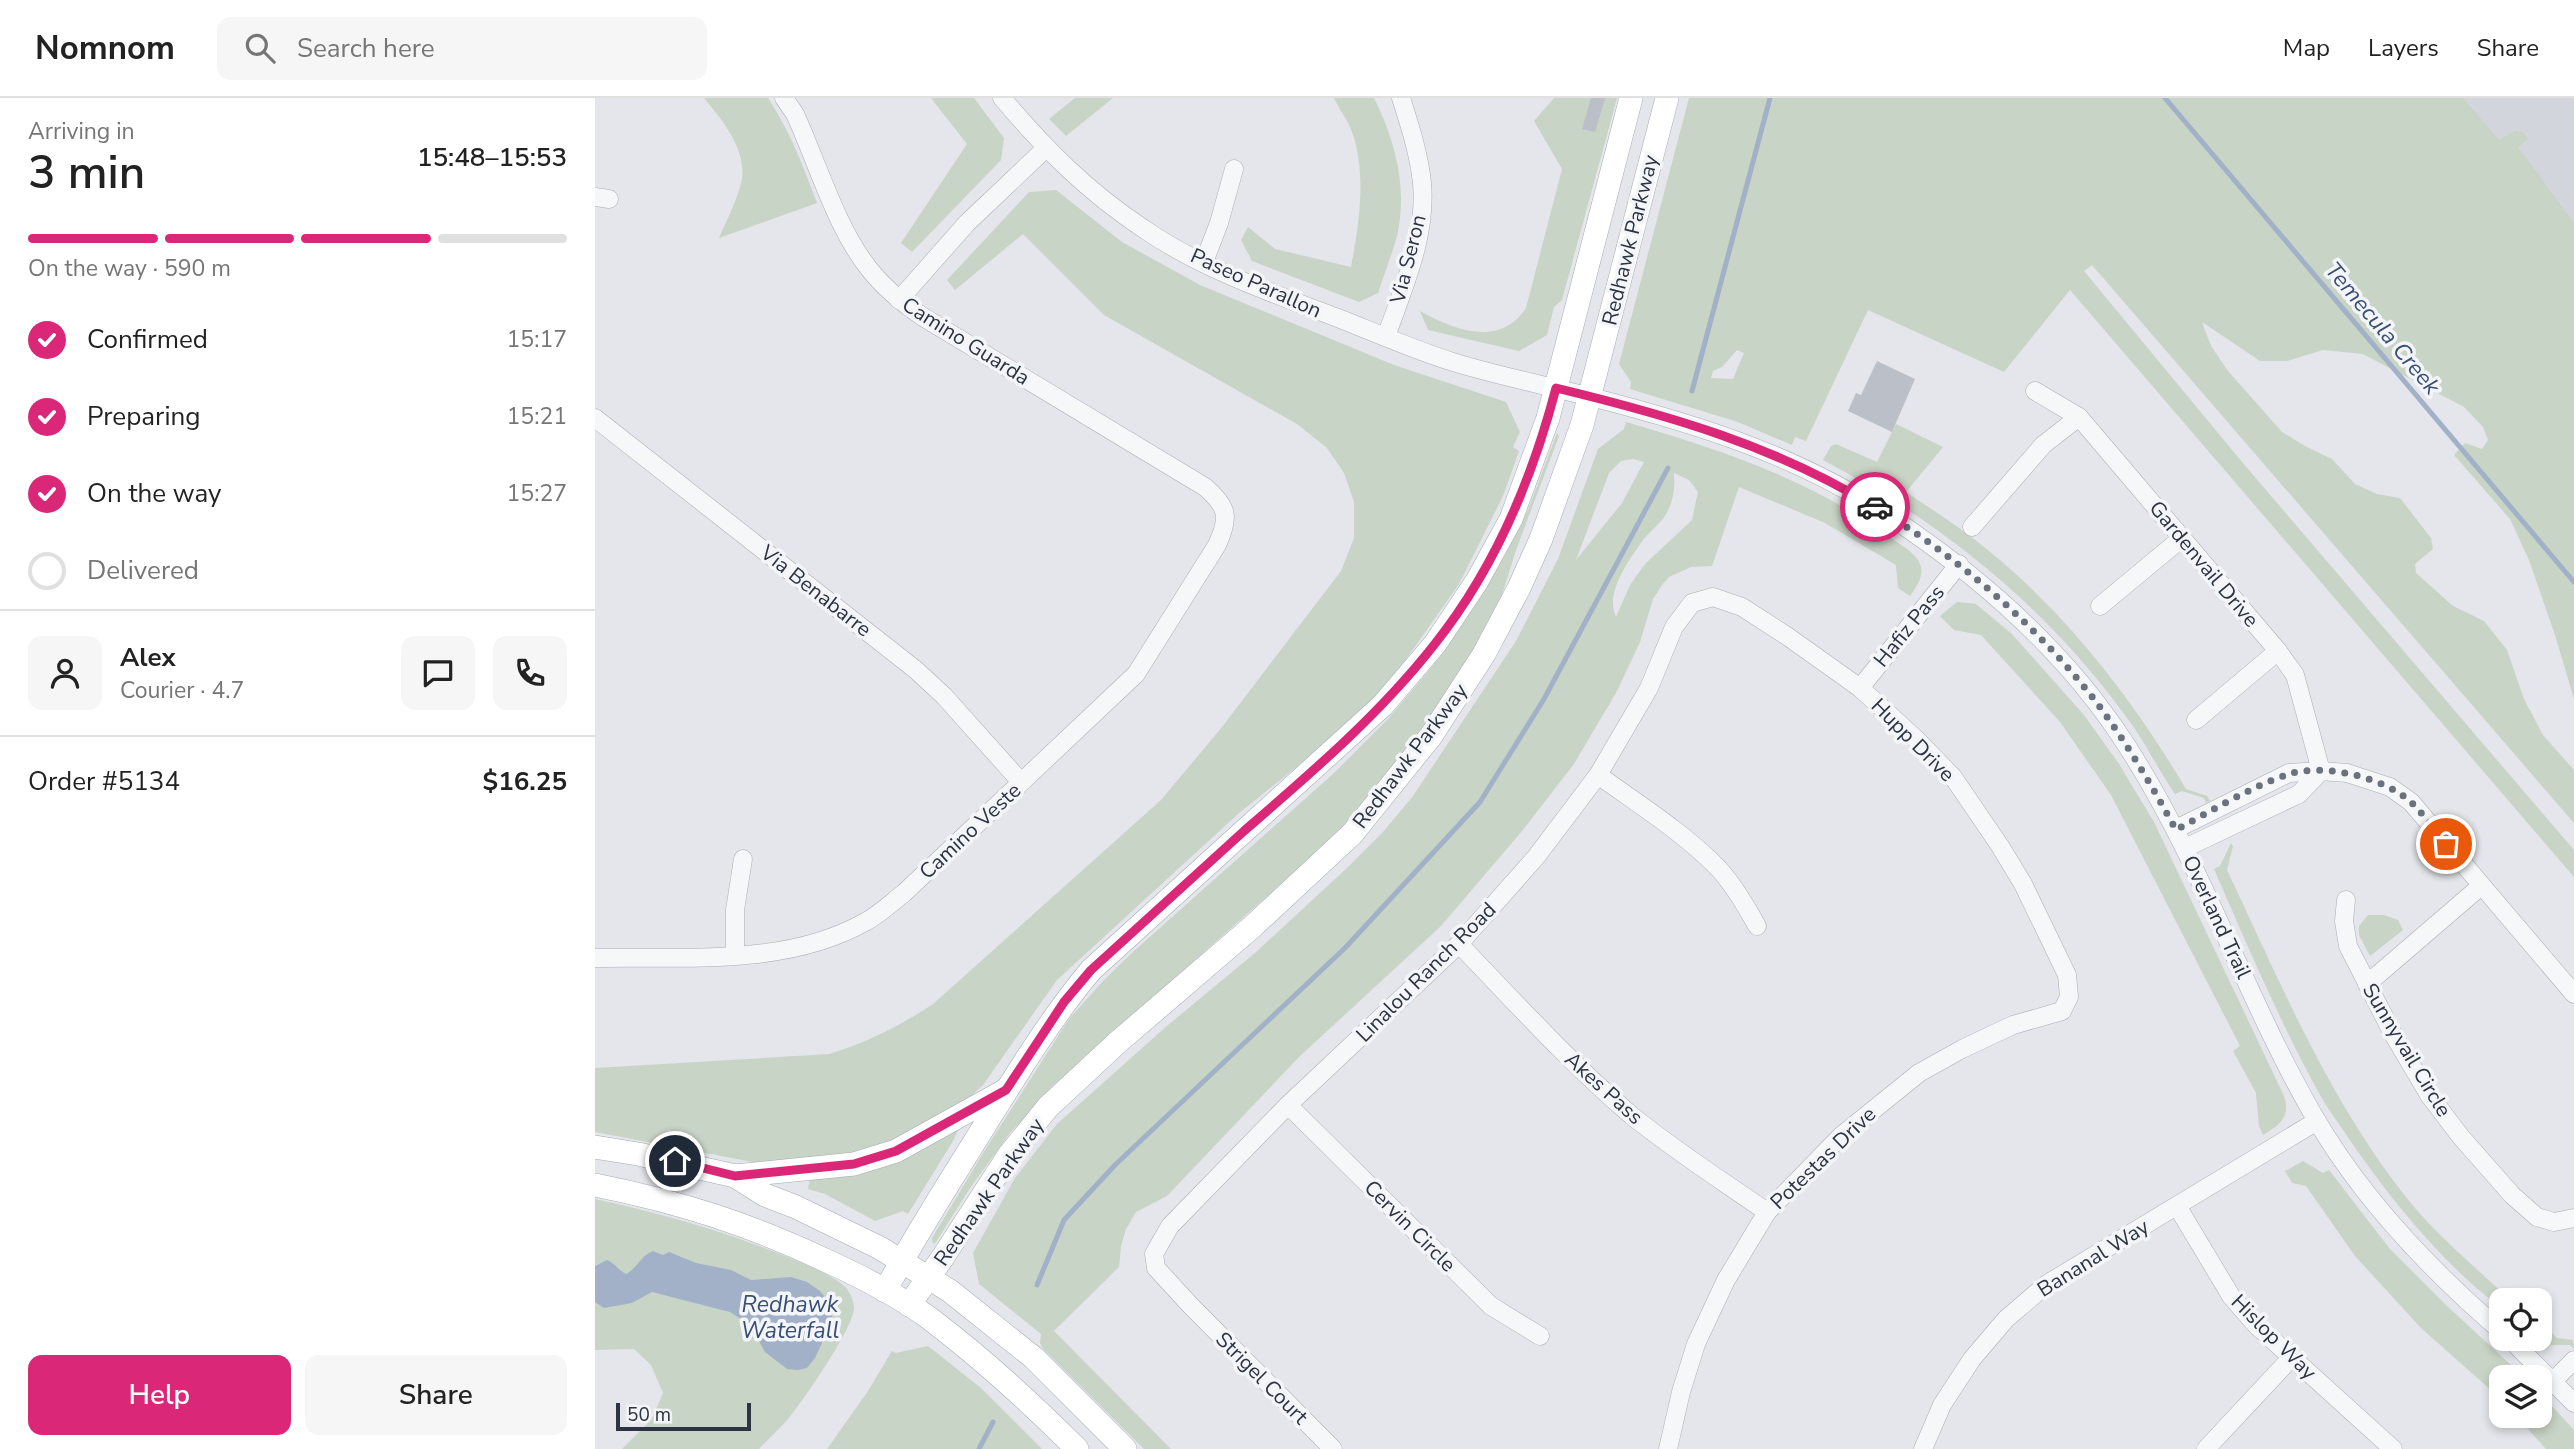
<!DOCTYPE html>
<meta charset="utf-8">
<style>
body{margin:0;font-family:"Nunito Sans",sans-serif;background:#f6f6f6;color:#222;height:100vh;display:flex;flex-direction:column;font-size:26px;white-space:nowrap}
*{box-sizing:border-box;margin:0}
p{font-size:23px;color:#767676}
.icon{flex:none;width:38px;height:38px;fill:none;stroke:currentColor;stroke-width:2;stroke-linecap:round;stroke-linejoin:round}
.map{position:relative;flex:1;overflow:hidden}
.sheet{display:flex;flex-direction:column;background:#fff;width:595px}
.sheet>*{flex:none}
.buttons{position:absolute;left:1894px;top:1190px;display:grid;gap:14px}
.buttons a{display:grid;place-items:center;width:63px;height:63px;border-radius:14px;background:#fff;box-shadow:0 4px 10px #0003;font-size:35px}
.scale{position:absolute;left:21px;bottom:18px;width:135px;box-sizing:border-box;padding-left:7px;border:4px solid #2c3342;border-top:0;font-size:19px;line-height:24px;white-space:nowrap;color:#2c3342;-webkit-text-stroke:5px #f3f5f8;paint-order:stroke}
.pin{position:absolute;display:grid;place-items:center;width:60px;height:60px;color:#fff;margin:-30px;border:4px solid #fff;border-radius:50%;box-shadow:0 2px 7px #0007}
.courier{position:absolute;display:grid;place-items:center;width:70px;height:70px;margin:-35px;border:5px solid #db2777;border-radius:50%;background:#fff;color:#222;box-shadow:0 2px 9px #0007}
.summary em{font-style:normal;font-weight:600}
.summary div{display:flex;flex-direction:column-reverse}
.summary{display:flex;align-items:center;justify-content:space-between;height:119px;padding:0 28px}
h1{font-size:46px;font-weight:600;line-height:52px}
.bar{display:grid;grid-template-columns:repeat(4,1fr);gap:10px 7px;align-content:center;height:84px;padding:0 28px}
.bar i{height:9px;border-radius:5px;background:#e0e0e0}
.bar .on{background:#db2777}
.bar p{grid-column:span 4}
.line{display:flex;align-items:center;gap:18px;padding:0 28px;border-top:2px solid #e0e0e0}
.line div{flex:1}
.round{display:grid;place-items:center;flex:none;width:74px;height:74px;border-radius:14px;background:#f6f6f6}
ol{padding:0 28px;list-style:none}
li{display:flex;align-items:center;gap:21px;height:77px}
li p{margin-inline-start:auto}
li .icon{padding:7px;border-radius:50%;background:#db2777;color:#fff;stroke-width:4}
li:last-child{color:#767676}
li i{width:38px;height:38px;border:4px solid #e0e0e0;border-radius:50%}
.primary-button{display:flex;gap:14px;margin-top:auto;padding:14px 28px}
.primary-button a{flex:1;height:80px;border-radius:14px;background:#db2777;color:#fff;font-size:28px;font-weight:600;line-height:80px;text-align:center}
.primary-button a+a{background:#f6f6f6;color:#222}
header{display:flex;align-items:center;gap:42px;box-sizing:border-box;height:98px;padding:0 35px;background:#fff;border-bottom:2px solid #e0e0e0}
header strong{font-size:33px}
nav{display:flex;gap:38px;margin-inline-start:auto;font-size:24px}
.search{width:490px;height:63px;background:#f6f6f6;display:flex;align-items:center;gap:18px;box-sizing:border-box;padding:0 24px;border-radius:14px;color:#767676;font-size:26px}
main{display:flex;flex:1;min-height:0}
.map>svg:first-child{display:block}
.built{fill:#d2d5dc}
.green{fill:#c8d4c5;fill-rule:evenodd}
.water{fill:#a2b1c7}
.lines{fill:none;stroke-linecap:round;stroke-linejoin:round}
.stream{stroke:#a2b1c7;stroke-width:5}
.building{fill:#bbbfc7}
.minor-casing{stroke:#a9adb5;stroke-width:19}
.major-casing{stroke:#a4aab5;stroke-width:24}
.minor{stroke:#f6f7f9;stroke-width:18}
.major{stroke:#fff;stroke-width:23}
.done{stroke:#6c727d;stroke-width:7;stroke-dasharray:0 12.6}
.route{stroke:#db2777;stroke-width:9}
.labels{text-anchor:middle;stroke-width:7;stroke-linejoin:round;paint-order:stroke}
.street-label{font-size:21px;fill:#2c3342;stroke:#f3f5f8}
.water-label{font-size:23px;font-style:italic;fill:#394f73;stroke:#f3f5f8}
</style>
<header>
<strong>Nomnom</strong>
<div class="search"><svg class="icon" aria-label="search" viewBox="0 0 24 24"><circle cx="10" cy="10" r="6"/><path d="M15 15l6 6"/></svg>Search here</div>
<nav><a>Map</a><a>Layers</a><a>Share</a></nav>
</header>
<main>
<section class="sheet">
<div class="summary"><div><h1>3 min</h1><p>Arriving in</p></div><em>15:48–15:53</em></div>
<div class="bar"><i class="on"></i><i class="on"></i><i class="on"></i><i></i><p>On the way · 590 m</p></div>
<ol>
<li><svg class="icon" aria-label="check" viewBox="0 0 24 24"><path d="M5 12l5 5 9-10"/></svg>Confirmed<p>15:17</p></li>
<li><svg class="icon" aria-label="check" viewBox="0 0 24 24"><path d="M5 12l5 5 9-10"/></svg>Preparing<p>15:21</p></li>
<li><svg class="icon" aria-label="check" viewBox="0 0 24 24"><path d="M5 12l5 5 9-10"/></svg>On the way<p>15:27</p></li>
<li><i></i>Delivered</li>
</ol>
<div class="line" style="height:126px"><a class="round"><svg class="icon" aria-label="person" viewBox="0 0 24 24"><circle cx="12" cy="8" r="4"/><path d="M4 21q1-7 8-7t8 7"/></svg></a><div><b>Alex</b><p>Courier · 4.7</p></div><a class="round"><svg class="icon" aria-label="chat" viewBox="0 0 24 24"><path d="M4 5h16v11H9l-5 4z"/></svg></a><a class="round"><svg class="icon" aria-label="phone" viewBox="0 0 24 24"><path d="M5 4h4l2 5-3 2q2 4 5 5l2-3 5 2v4C11 20 4 13 5 4z"/></svg></a></div>
<div class="line" style="height:91px"><div>Order #5134</div><b>$16.25</b></div>
<div class="primary-button"><a>Help</a><a>Share</a></div>
</section>
<div class="map">
<svg width="1979" height="1351" viewBox="0 0 1979 1351">
<rect width="100%" height="100%" fill="#e4e6eb"/>
<polygon class="built" points="1847,0 1979,0 1979,146"/>
<g class="green">
<path d="M109 0H173C195 33 208 68 222 105L124 140C131 124 140 106 145 89 156 56 128 23 109 0Z"/>
<polygon points="336,0 379,0 409,40 406,62 317,154 306,145 372,46"/>
<polygon points="480,0 518,0 471,38 454,21"/>
<path d="M739 0H779C800 42 813 90 802 138 797 157 789 176 783 195L764 204 657 163 646 142 653 129 680 151 756 169C764 127 772 76 757 34 753 22 744 11 739 0Z"/>
<path d="M959 0H1022L967 202 959 209 952 237 924 253 833 232 825 213C859 232 905 250 931 210L967 71 939 23Z"/>
<path d="M1094 0H1868L1904 42 1920 33 1928 34 1933 41 1923 49 1979 125V601L1960 537 1934 462 1915 421 1859 357 1870 345 1887 351 1893 342 1888 329 1869 309 1768 256 1728 252 1692 263H1665L1607 224 1616 248 1633 273 1687 334 1710 348 1737 361 1760 386 1782 396 1805 400 1836 440 1838 451 1820 466 1821 475 1858 508 1889 523 1912 552 1929 601 1948 637 1979 672V725L1497 167 1489 173 1647 364 1979 752V779L1475 192 1409 274 1273 212 1211 343 1200 339 1197 347 1143 324 1035 291 1036 284 1024 266ZM1142 252 1149 255 1138 281 1116 280 1118 273 1127 269Z"/>
<path d="M461 92 527 144 605 187 799 267 911 304 925 334 918 349 924 353 908 398 864 486 807 567 762 620 643 716 462 882 388 987 359 1014 328 1032 267 1054 163 1065 0 1034V970L234 956C273 944 305 928 338 906L566 702 627 629 746 473 759 440V404L749 375 732 350 702 326 509 217 428 136 360 192 352 182 434 94Z"/>
<path d="M1031 324C1124 351 1217 382 1296 440 1306 447 1323 456 1326 469 1328 481 1321 489 1315 498L1303 490 1301 467 1230 425 1144 389 1117 468 1096 469 1074 479 1067 487 1058 501 1045 544 1022 593 979 666 927 733 846 828 704 959 572 1098 541 1114 531 1131 526 1148 524 1169 459 1233 576 1351H549L448 1251 445 1245 446 1236 384 1186 378 1155 420 1080 462 1026 573 927 660 855 753 769 788 734 818 698 921 543 963 461 1003 351 1029 331ZM1038 361 1049 364 1027 405 981 462 1014 375 1026 363ZM1079 375 1094 382 1103 394 1097 422 1050 466 1035 487 1021 519C1010 495 1032 465 1046 445 1053 434 1065 427 1071 416 1079 403 1080 387 1079 375Z"/>
<path d="M1301 326 1348 349 1311 394C1339 413 1368 431 1394 453 1474 518 1539 603 1591 691L1612 698 1615 703 1611 705 1609 700 1587 693 1580 696C1565 674 1553 650 1538 628 1455 512 1353 428 1228 362L1236 348 1241 346 1282 364Z"/>
<polygon points="962,335 964,338 921,452 905,503 873,563 825,636 741,737 457,989 415,1035 375,1090 341,1144 338,1146 337,1140 390,1052 474,921 508,883 540,852 738,676 793,621 836,570 878,511 909,459 933,412"/>
<path d="M1362 504 1381 506 1417 536 1489 617 1524 666 1559 724 1689 998C1696 1019 1685 1027 1668 1037L1664 1028 1661 995 1638 953 1645 948 1516 697 1465 624 1386 537 1359 532 1345 518Z"/>
<path d="M1636 745 1638 748 1632 772C1687 888 1737 1010 1820 1110 1848 1143 1884 1172 1915 1202H1906V1210C1846 1164 1797 1103 1754 1041 1745 1026 1733 1012 1725 997 1685 924 1652 847 1619 771L1625 768Z"/>
<polygon points="1773,817 1789,817 1803,822 1808,832 1775,858 1764,837 1764,828"/>
<polygon points="364,1030 358,1043 313,1116 308,1113 280,1123 230,1096 213,1091 215,1081"/>
<polygon points="1708,1063 1728,1075 1734,1072 1795,1151 1851,1207 1929,1279 1906,1279 1906,1301 1826,1230 1760,1158 1711,1088 1697,1085 1690,1073"/>
<path d="M0 1101C65 1115 129 1133 190 1158 209 1166 232 1174 248 1187 254 1192 259 1202 259 1210 259 1229 211 1298 197 1316 188 1328 175 1339 164 1351H27L57 1321 68 1295 56 1267 39 1251 0 1252Z"/>
<polygon points="1944,1223 1962,1240 1978,1242 1979,1251 1975,1247 1956,1247 1951,1252 1939,1241 1944,1241"/>
<polygon points="333,1248 386,1290 447,1351 232,1351 273,1293 297,1253 301,1255"/>
<polygon points="1944,1294 1979,1332 1979,1351 1951,1351 1921,1318 1944,1318"/>
</g>
<path class="water" d="M58 1153 68 1157 74 1154 101 1165 136 1172 156 1182 196 1179 212 1184 225 1193 235 1205 237 1219 233 1232 220 1260 212 1270 203 1272 192 1271 170 1254 155 1227 135 1214 57 1194 37 1205 9 1210 0 1204V1168L12 1162C21 1166 23 1172 31 1176 42 1171 45 1158 58 1153Z"/>
<g class="lines">
<g class="stream">
<polyline points="1570,0 1979,484"/>
<polyline points="1097,293 1175,0"/>
<polyline points="442,1187 469,1122 520,1067 750,850 885,704 949,601 1073,370"/>
<polyline points="384,1351 398,1324"/>
</g>
</g>
<g class="building">
<polygon points="996,0 1010,0 1000,34 987,31"/>
<polygon points="1282,263 1320,281 1297,334 1253,313 1261,295 1266,297"/>
</g>
<g class="lines">
<defs>
<g id="minor">
<path d="M407 0C450 51 493 94 549 131 605 170 679 196 743 220 781 235 819 252 858 264 903 278 950 287 996 299 1102 326 1205 358 1297 420 1387 480 1471 554 1530 645 1607 763 1649 897 1719 1018 1767 1101 1834 1171 1906 1233"/>
<polyline points="0,99 14,101"/>
<polyline points="609,164 624,125 639,71"/>
<polyline points="304,202 372,125 450,51"/>
<path d="M791 239C808 190 832 138 827 85 824 56 815 28 806 0"/>
<polyline points="1440,293 1484,319 1683,553 1700,577 1726,673"/>
<polyline points="0,320 321,572 349,598 426,684"/>
<polyline points="1377,429 1448,347 1484,319"/>
<polyline points="1505,508 1587,440"/>
<polyline points="1265,590 1364,466"/>
<polyline points="1601,622 1683,553"/>
<path d="M1003 677C1043 706 1088 734 1123 770 1139 787 1151 808 1162 828"/>
<polyline points="1581,731 1694,675 1726,673 1752,675 1795,689 1816,704 1979,896"/>
<polyline points="1590,750 1704,696 1726,673"/>
<polyline points="1751,802 1749,823 1753,848 1798,936 1834,997 1866,1039 1917,1097 1942,1119 1959,1124 1979,1120"/>
<path d="M864 846C920 904 975 965 1036 1017 1079 1052 1126 1082 1172 1114"/>
<polyline points="140,857 140,812 148,761"/>
<path d="M0 860C89 858 190 869 270 824 284 817 296 805 309 795L541 576 622 447C635 419 633 409 610 389L328 219C309 206 290 191 275 172 241 130 223 66 200 16L189 0"/>
<polyline points="1772,886 1886,788"/>
<polyline points="693,1007 896,1208 945,1238"/>
<polyline points="1582,1108 1636,1198 1661,1227 1798,1351"/>
<polyline points="1915,1241 1979,1305"/>
<polyline points="1958,1283 1979,1262"/>
<polyline points="738,1351 596,1208 561,1170 559,1156 575,1128 693,1007 864,846 941,759 1003,677 1054,590 1079,529 1097,505 1118,499 1147,509 1192,538 1265,590 1322,642 1358,679 1405,748 1428,786 1472,877 1474,899 1467,913 1418,927 1367,951 1324,975 1246,1038 1172,1114 1131,1182 1101,1246 1086,1294 1073,1351"/>
<polyline points="1328,1351 1347,1307 1377,1261 1411,1221 1452,1186 1722,1023"/>
<polyline points="1611,1351 1697,1259"/>
</g>
<g id="major">
<polyline points="0,1049 43,1056 140,1078 170,1097 201,1109 285,1150 355,1193 439,1260 530,1351"/>
<polyline points="140,1078 259,1066 301,1053 411,992"/>
<path d="M0 1087C85 1104 154 1126 232 1163 267 1179 303 1197 334 1220 387 1260 435 1304 482 1351"/>
<path d="M290 1193C321 1136 356 1082 390 1027 423 974 456 920 496 872L788 607 840 546 882 483 916 421 953 320 1036 0"/>
<polyline points="314,1207 348,1159 414,1057 453,1009 523,944 657,829 757,736 836,638 889,556 924,490 946,441 987,327 1072,0"/>
</g>
</defs>
<use href="#minor" class="minor-casing"/>
<use href="#major" class="major-casing"/>
<use href="#minor" class="minor"/>
<use href="#major" class="major"/>
</g>
<g class="lines">
<path class="done" d="M1280 409C1363 459 1439 525 1499 601 1530 642 1556 686 1581 732 1616 713 1654 690 1691 677 1726 664 1790 679 1817 705 1829 717 1840 732 1851 746"/>
<path class="route" d="M80 1063 140 1078 259 1066 301 1053 411 992 469 904 496 872C547 826 598 779 649 733 716 675 784 617 839 547 898 473 937 382 961 290 1073 317 1181 348 1280 409"/>
</g>
<g class="labels">
<g class="street-label">
<text transform="translate(1035 142) rotate(-76)" y="7">Redhawk Parkway</text>
<text transform="translate(813 161) rotate(-76)" y="7">Via Seron</text>
<text transform="translate(661 185) rotate(24)" y="7">Paseo Parallon</text>
<text transform="translate(371 243) rotate(32)" y="7">Camino Guarda</text>
<text transform="translate(1609 466) rotate(50)" y="7">Gardenvail Drive</text>
<text transform="translate(221 493) rotate(38)" y="7">Via Benabarre</text>
<text transform="translate(1314 528) rotate(-51)" y="7">Hafiz Pass</text>
<text transform="translate(1318 642) rotate(45)" y="7">Hupp Drive</text>
<text transform="translate(815 658) rotate(-53)" y="7">Redhawk Parkway</text>
<text transform="translate(375 733) rotate(-43)" y="7">Camino Veste</text>
<text transform="translate(1622 819) rotate(65)" y="7">Overland Trail</text>
<text transform="translate(831 874) rotate(-45)" y="7">Linalou Ranch Road</text>
<text transform="translate(1812 952) rotate(59)" y="7">Sunnyvail Circle</text>
<text transform="translate(1009 990) rotate(42)" y="7">Akes Pass</text>
<text transform="translate(1228 1060) rotate(-44)" y="7">Potestas Drive</text>
<text transform="translate(394 1094) rotate(-55)" y="7">Redhawk Parkway</text>
<text transform="translate(815 1128) rotate(45)" y="7">Cervin Circle</text>
<text transform="translate(1498 1160) rotate(-32)" y="7">Bananal Way</text>
<text transform="translate(1679 1239) rotate(45)" y="7">Hislop Way</text>
<text transform="translate(667 1280) rotate(45)" y="7">Strigel Court</text>
</g>
<g class="water-label">
<text transform="translate(1788 230) rotate(50)" y="8">Temecula Creek</text>
<text x="195" y="1214">Redhawk<tspan x="195" dy="26">Waterfall</tspan></text>
</g>
</g>
</svg>
<div class="buttons">
<a><svg class="icon" aria-label="locate" viewBox="0 0 24 24"><circle cx="12" cy="12" r="6"/><path d="M12 2v4M12 18v4M2 12h4M18 12h4"/></svg></a>
<a><svg class="icon" aria-label="layers" viewBox="0 0 24 24"><path d="M12 4l9 5-9 5-9-5zM3 14l9 5 9-5"/></svg></a>
</div>
<div class="scale">50 m</div>
<div class="pin" style="left:1851px;top:746px;background:#ea580c"><svg class="icon" aria-label="bag" viewBox="0 0 24 24"><path d="M5 8h14l-1 12H6zM9 8a3 3 0 0 1 6 0"/></svg></div>
<div class="pin" style="left:80px;top:1063px;background:#1f2937"><svg class="icon" aria-label="home" viewBox="0 0 24 24"><path d="M3 11l9-7 9 7M6 9v11h12V9"/></svg></div>
<div class="courier" style="left:1280px;top:409px"><svg class="icon" aria-label="car" viewBox="0 0 24 24"><path d="M5 17H2v-5l4-1 3-4h7l3 4 3 1v5h-3M9 17h6M6 11h13"/><circle cx="7" cy="17" r="2"/><circle cx="17" cy="17" r="2"/></svg></div>
</div>
</main>
